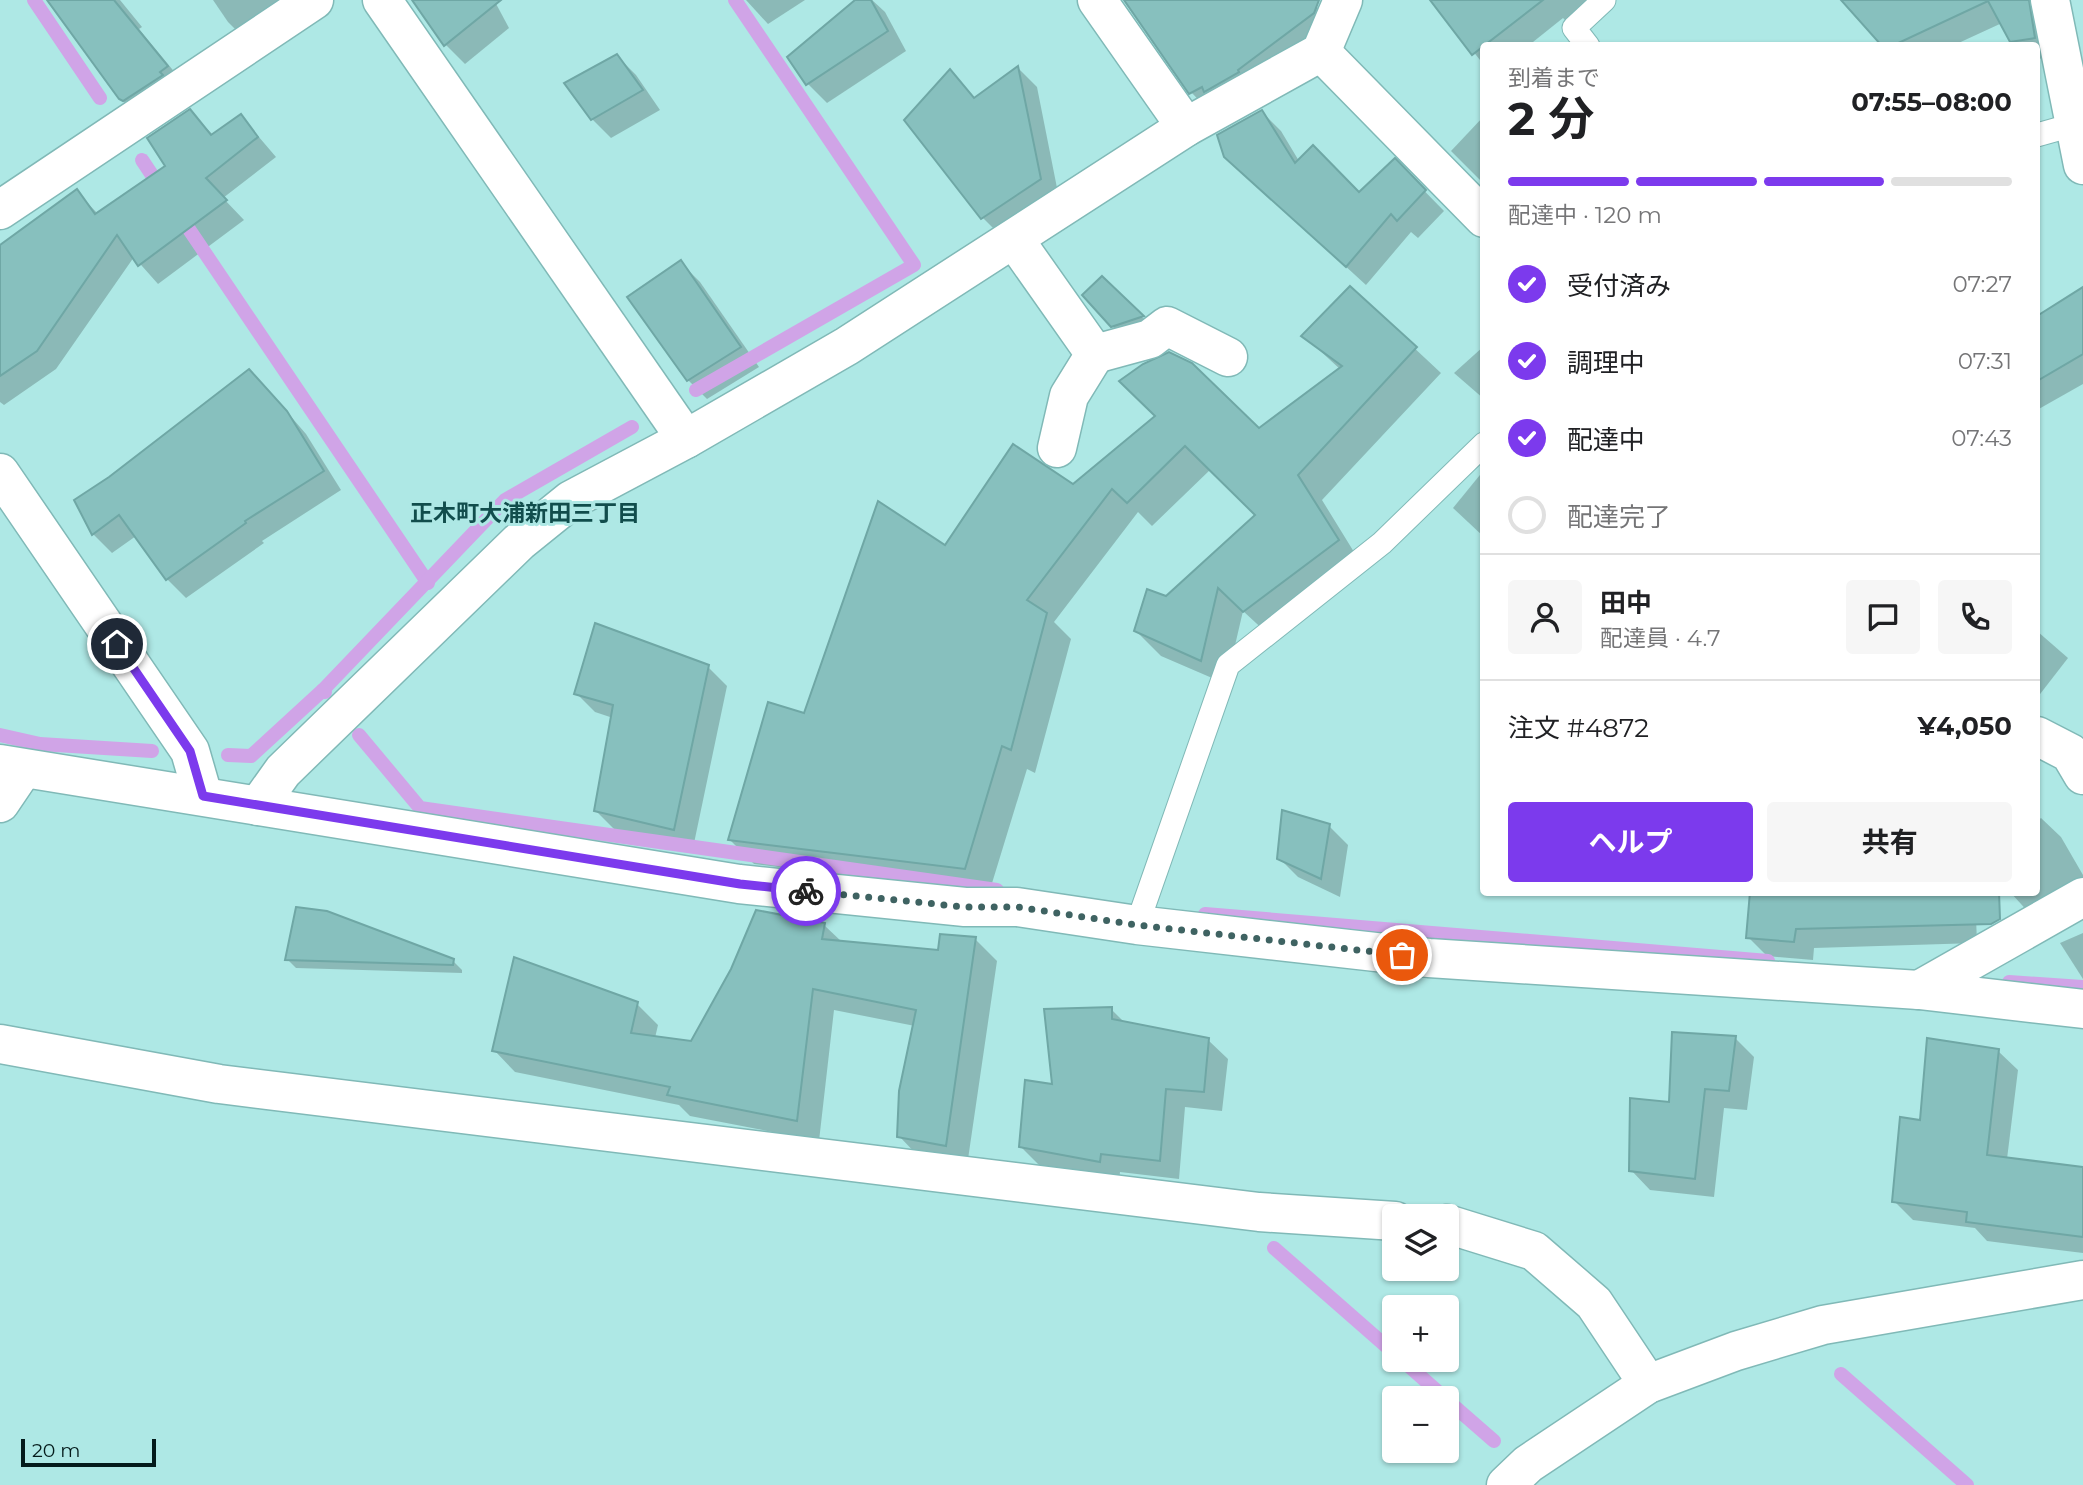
<!DOCTYPE html>
<html lang="ja">
<meta charset="utf-8">
<style>
body{margin:0;font-family:Montserrat,"Noto Sans JP",sans-serif;background:#f6f6f6;color:#202124;height:100vh;display:flex;flex-direction:column;font-size:26px;white-space:nowrap}
*{box-sizing:border-box;margin:0}
p{font-size:23px;color:#757577}
.icon{flex:none;width:38px;height:38px;fill:none;stroke:currentColor;stroke-width:2;stroke-linecap:round;stroke-linejoin:round}
.map{position:relative;flex:1;overflow:hidden}
.panel{position:absolute;left:1480px;top:42px;width:560px;height:854px;display:flex;flex-direction:column;background:#fff;border-radius:7px;box-shadow:0 2px 5px #0004}
.panel>*{flex:none}
.controls{position:absolute;left:1382px;top:1204px;display:grid;gap:14px}
.controls a{display:grid;place-items:center;width:77px;height:77px;border-radius:7px;background:#fff;box-shadow:0 2px 5px #0004;font-size:35px}
.scale{position:absolute;left:21px;bottom:18px;width:135px;box-sizing:border-box;padding-left:7px;border:4px solid #041b1b;border-top:0;font-size:19px;line-height:24px;white-space:nowrap;color:#041b1b;-webkit-text-stroke:5px #aee8e5;paint-order:stroke}
.pin{position:absolute;display:grid;place-items:center;width:60px;height:60px;color:#fff;margin:-30px;border:4px solid #fff;border-radius:50%;box-shadow:0 2px 7px #0007}
.courier{position:absolute;display:grid;place-items:center;width:70px;height:70px;margin:-35px;border:5px solid #7c3aed;border-radius:50%;background:#fff;color:#222;box-shadow:0 2px 9px #0007}
.head em{font-style:normal;font-weight:700}
.head div{display:flex;flex-direction:column-reverse}
.head{display:flex;align-items:center;justify-content:space-between;height:119px;padding:0 28px}
h1{font-size:46px;font-weight:700;line-height:52px}
.bar{display:grid;grid-template-columns:repeat(4,1fr);gap:10px 7px;align-content:center;height:84px;padding:0 28px}
.bar i{height:9px;border-radius:5px;background:#e0e0e0}
.bar .active{background:#7c3aed}
.bar p{grid-column:span 4}
.line{display:flex;align-items:center;gap:18px;padding:0 28px;border-top:2px solid #e0e0e0}
.line div{flex:1}
.round{display:grid;place-items:center;flex:none;width:74px;height:74px;border-radius:7px;background:#f6f6f6}
ol{padding:0 28px;list-style:none}
li{display:flex;align-items:center;gap:21px;height:77px}
li p{margin-inline-start:auto}
li .icon{padding:7px;border-radius:50%;background:#7c3aed;color:#fff;stroke-width:4}
li:last-child{color:#757577}
li i{width:38px;height:38px;border:4px solid #e0e0e0;border-radius:50%}
.button{display:flex;gap:14px;margin-top:auto;padding:14px 28px}
.button a{flex:1;height:80px;border-radius:7px;background:#7c3aed;color:#fff;font-size:28px;font-weight:700;line-height:80px;text-align:center}
.button a+a{background:#f6f6f6;color:#202124}
.map>svg:first-child{display:block}
.shadow{fill:#0003}
.lines{fill:none;stroke-linecap:round;stroke-linejoin:round}
.stream{stroke:#d0a4e7;stroke-width:14}
.building{fill:#87c0be;stroke:#6fa7a5;stroke-width:2}
.lane-casing{stroke:#80b9b7;stroke-width:25}
.street-casing{stroke:#80b9b7;stroke-width:41}
.secondary-casing{stroke:#80b9b7;stroke-width:41}
.lane{stroke:#fff;stroke-width:23}
.street{stroke:#fff;stroke-width:38}
.secondary{stroke:#fff;stroke-width:38}
.done{stroke:#3f6362;stroke-width:7;stroke-dasharray:0 12.6}
.route{stroke:#7c3aed;stroke-width:9}
.labels{text-anchor:middle;stroke-width:6;stroke-linejoin:round;paint-order:stroke}
.neighbourhood-label{font-size:23px;font-weight:bold;fill:#114d4c;stroke:#aee8e5}
</style>
<div class="map">
<svg width="2083" height="1485" viewBox="0 0 2083 1485">
<rect width="100%" height="100%" fill="#aee8e5"/>
<g class="shadow">
<polygon points="50,0 120,0 142,27 139,29 186,86 140,118 120,98"/>
<polygon points="213,0 293,0 247,41 228,22"/>
<polygon points="415,0 494,0 509,28 465,64 446,45"/>
<polygon points="746,0 805,0 768,24"/>
<polygon points="858,0 872,0 885,12 906,51 827,103 808,84 789,57"/>
<polygon points="1124,0 1312,0 1333,29 1210,112 1191,92"/>
<polygon points="1432,0 1591,0 1566,21 1563,18 1528,46 1484,46 1484,65"/>
<polygon points="1844,0 2059,0 2053,57 2037,59 2037,46 2016,46 2002,23 1952,46 1889,46"/>
<polygon points="617,56 636,75 660,110 611,138 592,119"/>
<polygon points="1018,68 1037,87 1059,198 1002,237 983,218 950,71 976,99"/>
<polygon points="190,111 213,135 241,116 276,157 223,198 244,220 158,284 134,257 56,369 4,405 0,402 0,279 77,192 98,214 167,167"/>
<polygon points="1262,112 1281,131 1299,161 1359,194 1395,161 1444,211 1418,238 1411,232 1366,285 1225,156"/>
<polygon points="1484,116 1484,184 1451,151"/>
<polygon points="681,263 700,282 759,367 707,399 688,380"/>
<polygon points="1102,278 1161,336 1131,345 1112,326"/>
<polygon points="1350,288 1441,373 1322,500 1362,565 1269,635 1243,611 1226,684 1161,656 1136,631 1166,598 1257,515 1211,469 1152,526 1138,512 1054,622 1071,639 1035,773 1027,769 989,893 754,864 730,840 805,715 945,548 1073,486 1157,416 1259,431 1341,370 1304,336"/>
<polygon points="2083,302 2083,384 2037,410 2037,319"/>
<polygon points="1484,346 1484,399 1454,373"/>
<polygon points="268,390 306,434 341,490 262,541 264,543 186,598 167,579 136,536 112,553 93,534"/>
<polygon points="1484,470 1484,537 1453,508"/>
<polygon points="2037,631 2068,658 2037,698"/>
<polygon points="708,667 727,686 693,848 615,830 596,811 613,718 595,712 576,693"/>
<polygon points="2041,818 2061,837 2083,875 2083,886 2032,916 2010,892 2037,892 2037,821"/>
<polygon points="1329,826 1348,845 1340,897 1298,877 1279,858"/>
<polygon points="1975,892 1977,943 1814,948 1813,960 1767,956 1748,937"/>
<polygon points="824,925 842,942 940,952 975,939 997,961 967,1166 920,1158 899,1136 915,1026 834,1010 819,1141 690,1116 679,1105 515,1072 494,1050 637,1004 658,1025 655,1038 692,1043"/>
<polygon points="2083,933 2083,979 2060,943"/>
<polygon points="287,959 453,961 462,970 462,973 296,968"/>
<polygon points="1111,1009 1126,1024 1208,1040 1228,1059 1222,1111 1185,1107 1179,1179 1120,1172 1119,1181 1040,1166 1021,1147"/>
<polygon points="1735,1038 1754,1057 1747,1110 1724,1108 1714,1197 1650,1190 1631,1170 1670,1104"/>
<polygon points="1998,1051 2018,1070 2007,1159 2083,1168 2083,1253 1987,1241 1975,1228 1913,1220 1894,1201 1922,1122"/>
</g>
<g class="lines">
<g class="stream">
<polyline points="34,0 100,98"/>
<polyline points="142,160 162,190"/>
<polyline points="178,213 428,583"/>
<polyline points="696,390 914,265 735,0"/>
<polyline points="323,690 505,500 632,427"/>
<polyline points="0,735 40,744 152,751"/>
<polyline points="359,735 420,808 997,890"/>
<polyline points="228,755 251,756 323,690 325,692"/>
<polyline points="1205,914 1768,961"/>
<polyline points="2009,982 2083,987"/>
<polyline points="1274,1248 1395,1354"/>
<polyline points="1402,1360 1445,1398"/>
<polyline points="1841,1374 1967,1485"/>
<polyline points="1447,1400 1494,1441"/>
</g>
</g>
<g class="building">
<polygon points="47,0 114,0 168,66 160,72 163,75 123,101 119,99"/>
<polygon points="412,0 501,0 444,46"/>
<polygon points="855,0 871,0 888,31 806,85 787,57"/>
<polygon points="1124,0 1319,0 1314,13 1238,70 1239,72 1204,92 1202,87 1189,94"/>
<polygon points="1430,0 1543,0 1472,55"/>
<polygon points="1841,0 2029,0 2035,38 2010,42 1988,1 1892,46 1882,46"/>
<polygon points="617,54 643,90 591,120 564,83"/>
<polygon points="1018,66 1041,179 981,219 904,120 950,69 974,98"/>
<polygon points="190,109 211,135 241,114 258,137 206,178 227,200 138,266 117,235 37,351 0,376 0,245 77,189 95,214 165,166 147,138"/>
<polygon points="1262,110 1295,163 1313,145 1359,192 1395,158 1426,190 1397,221 1391,214 1346,267 1224,157 1217,135"/>
<polygon points="681,260 741,347 687,381 627,297"/>
<polygon points="1102,276 1144,316 1111,327 1082,295"/>
<polygon points="1350,286 1417,347 1298,475 1339,540 1243,612 1218,588 1201,661 1134,631 1147,589 1166,596 1255,515 1185,446 1127,503 1112,489 1027,600 1047,613 1011,750 1002,746 965,869 728,840 768,702 804,713 878,501 945,545 1013,444 1073,484 1155,416 1119,381 1143,364 1169,352 1192,363 1259,428 1342,366 1301,336"/>
<polygon points="2083,287 2083,354 2037,381 2037,316"/>
<polygon points="249,369 287,411 324,471 245,521 246,523 166,580 119,515 92,535 74,500 109,477"/>
<polygon points="595,623 709,665 674,830 594,811 613,705 574,694"/>
<polygon points="1282,810 1330,824 1321,879 1277,859"/>
<polygon points="1750,892 1999,892 2000,919 1991,924 1796,929 1794,942 1746,938"/>
<polygon points="296,907 327,911 454,959 453,965 285,960"/>
<polygon points="756,910 825,923 822,939 938,950 940,934 976,937 946,1146 897,1137 899,1091 916,1010 813,989 797,1121 667,1095 670,1087 492,1051 514,957 638,1002 631,1033 691,1041 731,969"/>
<polygon points="1112,1007 1112,1019 1209,1038 1204,1092 1166,1089 1160,1161 1101,1154 1100,1162 1019,1147 1025,1080 1052,1084 1044,1009"/>
<polygon points="1672,1032 1736,1036 1729,1091 1705,1089 1695,1179 1629,1171 1630,1098 1669,1102"/>
<polygon points="1927,1038 1999,1049 1987,1155 2083,1167 2083,1237 1966,1222 1967,1212 1892,1202 1900,1117 1920,1120"/>
</g>
<g class="lines">
<defs>
<g id="lane">
<polyline points="1588,46 1574,28 1604,0"/>
<polyline points="2037,135 2083,122"/>
<polyline points="1137,925 1228,665 1382,543 1484,444"/>
</g>
<g id="street">
<polyline points="382,0 686,439"/>
<polyline points="1097,0 1186,127"/>
<polyline points="2050,0 2083,165"/>
<polyline points="1321,52 1484,218"/>
<polyline points="0,210 314,0"/>
<polyline points="1014,239 1095,354 1069,396 1057,448"/>
<polyline points="1095,354 1150,339 1167,326 1228,357"/>
<polyline points="0,473 190,751 203,796"/>
<polyline points="2037,736 2070,753 2083,775"/>
<polyline points="0,764 739,884 965,907 1017,907 1137,925 1429,958 1919,990 2083,1009"/>
<polyline points="0,803 23,769"/>
<polyline points="258,806 283,771 519,542 571,500 686,439 847,346 1186,127 1321,52 1343,0"/>
<polyline points="1919,990 2083,897"/>
</g>
<g id="secondary">
<polyline points="0,1044 219,1084 1259,1212 1395,1221"/>
<polyline points="1447,1224 1534,1251 1594,1303 1648,1384"/>
<polyline points="1506,1485 1528,1464 1648,1384 1736,1351 1823,1325 2083,1280"/>
</g>
</defs>
<use href="#lane" class="lane-casing"/>
<use href="#street" class="street-casing"/>
<use href="#secondary" class="secondary-casing"/>
<use href="#lane" class="lane"/>
<use href="#street" class="street"/>
<use href="#secondary" class="secondary"/>
</g>
<g class="lines">
<polyline class="done" points="806,891 965,907 1017,907 1137,925 1402,955"/>
<polyline class="route" points="117,644 190,751 203,796 740,884 806,891"/>
</g>
<g class="labels">
<g class="neighbourhood-label">
<text x="525" y="521">正木町大浦新田三丁目</text>
</g>
</g>
</svg>
<div class="controls">
<a><svg class="icon" aria-label="layers" viewBox="0 0 24 24"><path d="M12 4l9 5-9 5-9-5zM3 14l9 5 9-5"/></svg></a>
<a>+</a>
<a>−</a>
</div>
<div class="scale">20 m</div>
<div class="pin" style="left:1402px;top:955px;background:#ea580c"><svg class="icon" aria-label="bag" viewBox="0 0 24 24"><path d="M5 8h14l-1 12H6zM9 8a3 3 0 0 1 6 0"/></svg></div>
<div class="pin" style="left:117px;top:644px;background:#1f2937"><svg class="icon" aria-label="home" viewBox="0 0 24 24"><path d="M3 11l9-7 9 7M6 9v11h12V9"/></svg></div>
<div class="courier" style="left:806px;top:891px"><svg class="icon" aria-label="bike" viewBox="0 0 24 24"><circle cx="6" cy="16" r="4"/><circle cx="18" cy="16" r="4"/><path d="M6 16l4-8h5l3 8M10 8l3 8H6M13 5h3"/></svg></div>
<section class="panel">
<div class="head"><div><h1>2 分</h1><p>到着まで</p></div><em>07:55–08:00</em></div>
<div class="bar"><i class="active"></i><i class="active"></i><i class="active"></i><i></i><p>配達中 · 120 m</p></div>
<ol>
<li><svg class="icon" aria-label="check" viewBox="0 0 24 24"><path d="M5 12l5 5 9-10"/></svg>受付済み<p>07:27</p></li>
<li><svg class="icon" aria-label="check" viewBox="0 0 24 24"><path d="M5 12l5 5 9-10"/></svg>調理中<p>07:31</p></li>
<li><svg class="icon" aria-label="check" viewBox="0 0 24 24"><path d="M5 12l5 5 9-10"/></svg>配達中<p>07:43</p></li>
<li><i></i>配達完了</li>
</ol>
<div class="line" style="height:126px"><a class="round"><svg class="icon" aria-label="person" viewBox="0 0 24 24"><circle cx="12" cy="8" r="4"/><path d="M4 21q1-7 8-7t8 7"/></svg></a><div><b>田中</b><p>配達員 · 4.7</p></div><a class="round"><svg class="icon" aria-label="chat" viewBox="0 0 24 24"><path d="M4 5h16v11H9l-5 4z"/></svg></a><a class="round"><svg class="icon" aria-label="phone" viewBox="0 0 24 24"><path d="M5 4h4l2 5-3 2q2 4 5 5l2-3 5 2v4C11 20 4 13 5 4z"/></svg></a></div>
<div class="line" style="height:91px"><div>注文 #4872</div><b>¥4,050</b></div>
<div class="button"><a>ヘルプ</a><a>共有</a></div>
</section>
</div>
